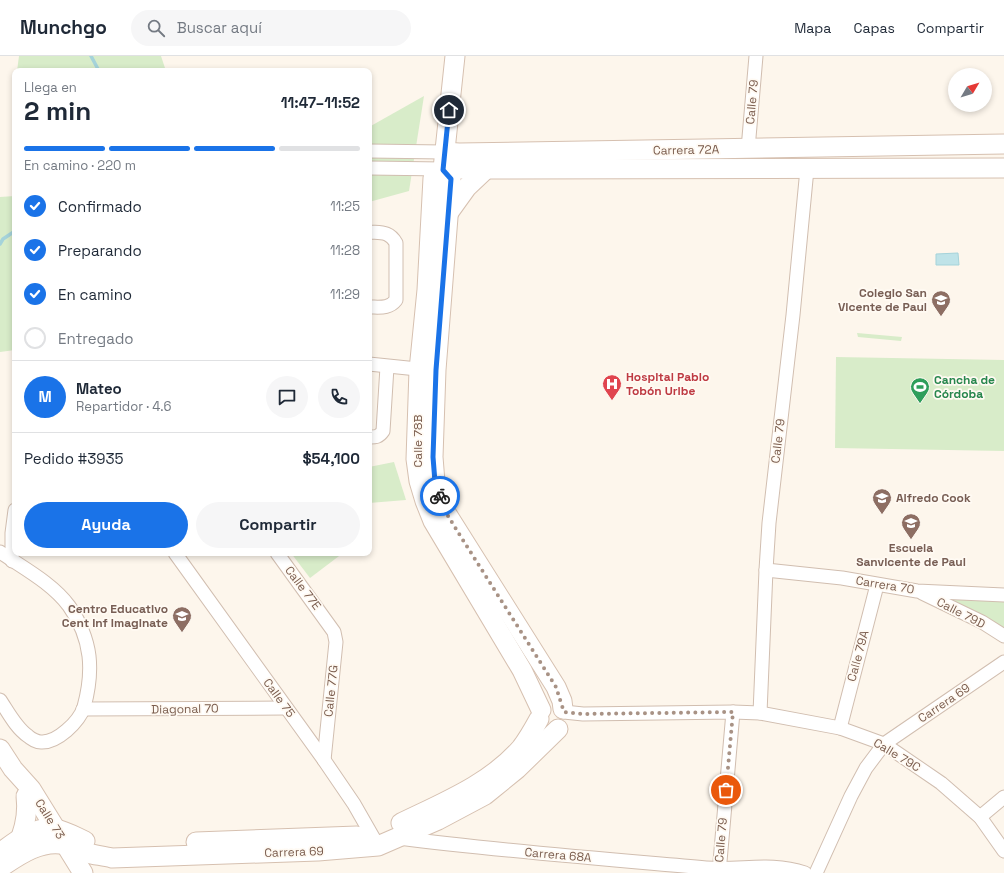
<!DOCTYPE html>
<html lang="es">
<meta charset="utf-8">
<style>
body{margin:0;font-family:"Space Grotesk",sans-serif;background:#f6f6f7;color:#1f2937;height:100vh;display:flex;flex-direction:column;font-size:15px;white-space:nowrap}
*{box-sizing:border-box;margin:0}
p{font-size:13px;color:#747a83}
.icon{flex:none;width:22px;height:22px;fill:none;stroke:currentColor;stroke-width:2;stroke-linecap:round;stroke-linejoin:round}
.map{position:relative;flex:1;overflow:hidden}
.details{position:absolute;left:12px;top:12px;width:360px;height:488px;display:flex;flex-direction:column;background:#fff;border-radius:8px;box-shadow:0 2px 6px #0003}
.details>*{flex:none}
.needle{width:26px;rotate:52deg}
.controls{position:absolute;left:948px;top:12px;display:grid;gap:8px}
.controls a{display:grid;place-items:center;width:44px;height:44px;border-radius:50%;background:#fff;box-shadow:0 2px 6px #0003;font-size:20px}
.pin{position:absolute;display:grid;place-items:center;width:34px;height:34px;color:#fff;margin:-17px;border:2px solid #fff;border-radius:50%;box-shadow:0 1px 4px #0007}
.courier{position:absolute;display:grid;place-items:center;width:40px;height:40px;margin:-20px;border:3px solid #1a73e8;border-radius:50%;background:#fff;color:#222;box-shadow:0 1px 5px #0007}
.overview em{font-style:normal;font-weight:800}
.overview div{display:flex;flex-direction:column-reverse}
.overview{display:flex;align-items:center;justify-content:space-between;height:68px;padding:0 12px}
h1{font-size:26px;font-weight:800;line-height:30px}
.bar{display:grid;grid-template-columns:repeat(4,1fr);gap:6px 4px;align-content:center;height:48px;padding:0 12px}
.bar i{height:5px;border-radius:3px;background:#e0e1e3}
.bar .selected{background:#1a73e8}
.bar p{grid-column:span 4}
.line{display:flex;align-items:center;gap:10px;padding:0 12px;border-top:1px solid #e0e1e3}
.line div{flex:1}
.round{display:grid;place-items:center;flex:none;width:42px;height:42px;border-radius:21px;background:#f6f6f7}
ol{padding:0 12px;list-style:none}
li{display:flex;align-items:center;gap:12px;height:44px}
li p{margin-inline-start:auto}
li .icon{padding:4px;border-radius:50%;background:#1a73e8;color:#fff;stroke-width:4}
li:last-child{color:#747a83}
li i{width:22px;height:22px;border:2px solid #e0e1e3;border-radius:50%}
.action{display:flex;gap:8px;margin-top:auto;padding:8px 12px}
.action a{flex:1;height:46px;border-radius:24px;background:#1a73e8;color:#fff;font-size:16px;font-weight:800;line-height:46px;text-align:center}
.action a+a{background:#f6f6f7;color:#1f2937}
header{display:flex;align-items:center;gap:24px;box-sizing:border-box;height:56px;padding:0 20px;background:#fff;border-bottom:1px solid #e0e1e3}
header strong{font-size:19px}
nav{display:flex;gap:22px;margin-inline-start:auto;font-size:14px}
.search{width:280px;height:36px;background:#f6f6f7;display:flex;align-items:center;gap:10px;box-sizing:border-box;padding:0 14px;border-radius:22px;color:#747a83;font-size:15px}
.map>svg:first-child{display:block}
.green{fill:#d8ecc9}
.water{fill:#bfe3e8;stroke:#a5d3da}
.lines{fill:none;stroke-linecap:round;stroke-linejoin:round}
.stream{stroke:#a5d3da;stroke-width:3.5}
.street-casing{stroke:#d1beb0;stroke-width:15}
.secondary-casing{stroke:#d6c0b0;stroke-width:21}
.street{stroke:#fff;stroke-width:13}
.secondary{stroke:#fff;stroke-width:19}
.done{stroke:#a89285;stroke-width:4;stroke-dasharray:0 7.2}
.route{stroke:#1a73e8;stroke-width:5}
.labels{text-anchor:middle;stroke-width:3.5;stroke-linejoin:round;paint-order:stroke}
.street-label{font-size:12px;fill:#7a5c4d;stroke:#fffaf3}
.education-label{font-size:12px;font-weight:bold;fill:#785e54;stroke:#fffaf3;text-anchor:end}
.health-label{font-size:12px;font-weight:bold;fill:#be3a42;stroke:#fffaf3;text-anchor:start}
.leisure-label{font-size:12px;font-weight:bold;fill:#27864d;stroke:#fffaf3;text-anchor:start}
</style>
<header>
<strong>Munchgo</strong>
<div class="search"><svg class="icon" aria-label="search" viewBox="0 0 24 24"><circle cx="10" cy="10" r="6"/><path d="M15 15l6 6"/></svg>Buscar aquí</div>
<nav><a>Mapa</a><a>Capas</a><a>Compartir</a></nav>
</header>
<div class="map">
<svg width="1004" height="817" viewBox="0 0 1004 817">
<rect width="100%" height="100%" fill="#fdf6ec"/>
<g class="green">
<polygon points="19,0 161,0 166,15 17,15"/>
<polygon points="424,40 409,135 369,146 369,71"/>
<polygon points="15,140 15,294 0,296 0,141"/>
<polygon points="857,277 902,281 901,285 858,281"/>
<polygon points="836,301 1004,304 1004,395 835,392"/>
<polygon points="394,406 406,444 369,447 369,411"/>
<polygon points="291,497 343,497 310,522"/>
<polygon points="953,540 1004,543 1004,577 951,548"/>
</g>
<polygon class="water" points="958,197 959,209 936,209 936,198"/>
<g class="lines">
<g class="stream">
<polyline points="91,0 99,15"/>
<polyline points="0,188 3,183 15,175"/>
</g>
<defs>
<g id="street">
<polyline points="748,93 756,0"/>
<polyline points="369,95 444,96"/>
<polyline points="369,112 443,113"/>
<path d="M369 176C381 177 389 175 396 187V244C389 253 380 251 369 251"/>
<polyline points="369,308 427,314"/>
<path d="M369 381C376 381 379 381 383 375L387 311"/>
<path d="M0 496C23 512 52 527 69 550 79 564 87 583 89 600 91 617 88 636 84 651 79 666 57 687 41 686 37 686 31 683 28 680 16 672 8 656 0 644"/>
<polyline points="175,497 324,704 354,748 378,790"/>
<polyline points="277,497 334,576 336,586 324,704"/>
<polyline points="12,505 12,477 15,454"/>
<polyline points="766,514 842,522 917,535 1004,539"/>
<polyline points="922,537 982,566 1004,580"/>
<polyline points="83,653 286,652"/>
<polyline points="564,656 583,658 733,656 760,657 840,672 884,688 941,727 980,761 1004,795"/>
<polyline points="760,657 766,514 769,467 793,259 807,113"/>
<polyline points="840,672 877,529"/>
<polyline points="980,761 1004,741"/>
<path d="M399 782C501 795 604 803 706 812 742 815 769 805 805 817"/>
<polyline points="719,817 733,656"/>
<polyline points="816,817 851,740 866,712 884,688 1004,606"/>
</g>
<g id="secondary">
<polyline points="455,0 443,113 451,123 436,314 433,401 435,426 445,455 556,631 562,645 563,653"/>
<polyline points="444,96 459,97 1004,88"/>
<polyline points="443,113 433,122 427,234 419,314 416,403 419,425 425,445 433,465 522,614 541,654"/>
<polyline points="443,113 1004,112"/>
<polyline points="449,156 467,131 485,114"/>
<polyline points="0,693 13,713 31,733 83,817"/>
<path d="M401 767C442 747 490 728 521 692 528 683 533 674 539 663"/>
<path d="M21 781C26 767 28 755 26 740"/>
<polyline points="196,786 357,780"/>
<path d="M0 797C14 786 38 768 56 773 66 775 76 781 85 785"/>
<path d="M0 812C19 799 42 783 66 789 74 791 80 795 87 797 95 799 104 800 112 802L318 795 378 790 438 764 485 739 517 713 558 673"/>
</g>
</defs>
<use href="#street" class="street-casing"/>
<use href="#secondary" class="secondary-casing"/>
<use href="#street" class="street"/>
<use href="#secondary" class="secondary"/>
</g>
<g class="lines">
<polyline class="done" points="440,440 445,455 461,481 556,631 564,656 583,658 733,656 726,734"/>
<polyline class="route" points="440,440 435,426 433,401 436,314 451,123 443,114 449,54"/>
</g>
<defs>
<symbol id="school-pin" viewBox="-11 -11 22 30"><path d="M0 17L-7.5 6A9.5 9.5 0 1 1 7.5 6Z" fill="#8d6e63" stroke="#fffaf3"/><path d="M0-5L7-2L0 1L-7-2ZM-4 1L0 2.5L4 1V4Q0 6-4 4Z" fill="#fff"/></symbol>
<symbol id="hospital-pin" viewBox="-11 -11 22 30"><path d="M0 17L-7.5 6A9.5 9.5 0 1 1 7.5 6Z" fill="#e0444e" stroke="#fffaf3"/><path d="M-5-5h3v3.5h4V-5h3V5h-3V1.5h-4V5h-3Z" fill="#fff"/></symbol>
<symbol id="stadium-pin" viewBox="-11 -11 22 30"><path d="M0 17L-7.5 6A9.5 9.5 0 1 1 7.5 6Z" fill="#2e9e5b" stroke="#fffaf3"/><path d="M0-5a6.5 5 0 1 0 0 10a6.5 5 0 1 0 0-10ZM-3.5-1.8h7v3.6h-7Z" fill="#fff"/></symbol>
</defs>
<g fill-rule="evenodd">
<use href="#school-pin" x="930" y="233" width="22" height="30"/>
<use href="#hospital-pin" x="601" y="317" width="22" height="30"/>
<use href="#stadium-pin" x="909" y="320" width="22" height="30"/>
<use href="#school-pin" x="871" y="431" width="22" height="30"/>
<use href="#school-pin" x="900" y="456" width="22" height="30"/>
<use href="#school-pin" x="171" y="549" width="22" height="30"/>
</g>
<g class="labels">
<g class="street-label">
<text transform="translate(752 46) rotate(-85)" y="4">Calle 79</text>
<text transform="translate(686 94) rotate(-1)" y="4">Carrera 72A</text>
<text transform="translate(418 385) rotate(-90)" y="4">Calle 78B</text>
<text transform="translate(778 385) rotate(-83)" y="4">Calle 79</text>
<text transform="translate(885 529) rotate(9)" y="4">Carrera 70</text>
<text transform="translate(303 532) rotate(53)" y="4">Calle 77E</text>
<text transform="translate(961 557) rotate(27)" y="4">Calle 79D</text>
<text transform="translate(858 600) rotate(-75)" y="4">Calle 79A</text>
<text transform="translate(331 635) rotate(-84)" y="4">Calle 77G</text>
<text transform="translate(279 642) rotate(54)" y="4">Calle 75</text>
<text transform="translate(944 647) rotate(-34)" y="4">Carrera 69</text>
<text transform="translate(185 653) rotate(-1)" y="4">Diagonal 70</text>
<text transform="translate(897 699) rotate(31)" y="4">Calle 79C</text>
<text transform="translate(50 763) rotate(58)" y="4">Calle 73</text>
<text transform="translate(721 784) rotate(-85)" y="4">Calle 79</text>
<text transform="translate(294 796) rotate(-2)" y="4">Carrera 69</text>
<text transform="translate(558 799) rotate(5)" y="4">Carrera 68A</text>
</g>
<g class="education-label">
<text x="927" y="241">Colegio San<tspan x="927" dy="14">Vicente de Paul</tspan></text>
<text x="896" y="446" text-anchor="start">Alfredo Cook</text>
<text x="911" y="496" text-anchor="middle">Escuela<tspan x="911" dy="14">Sanvicente de Paul</tspan></text>
<text x="168" y="557">Centro Educativo<tspan x="168" dy="14">Cent Inf Imaginate</tspan></text>
</g>
<g class="health-label">
<text x="626" y="325">Hospital Pablo<tspan x="626" dy="14">Tobón Uribe</tspan></text>
</g>
<g class="leisure-label">
<text x="934" y="328">Cancha de<tspan x="934" dy="14">Córdoba</tspan></text>
</g>
</g>
</svg>
<div class="controls">
<a><svg class="needle" viewBox="-14 -14 28 28"><path d="M0-13l5 13h-10z" fill="#e53935"/><path d="M0 13l5-13h-10z" fill="#747a83"/></svg></a>
</div>
<div class="pin" style="left:726px;top:734px;background:#ea580c"><svg class="icon" aria-label="bag" viewBox="0 0 24 24"><path d="M5 8h14l-1 12H6zM9 8a3 3 0 0 1 6 0"/></svg></div>
<div class="pin" style="left:449px;top:54px;background:#1f2937"><svg class="icon" aria-label="home" viewBox="0 0 24 24"><path d="M3 11l9-7 9 7M6 9v11h12V9"/></svg></div>
<div class="courier" style="left:440px;top:440px"><svg class="icon" aria-label="bike" viewBox="0 0 24 24"><circle cx="6" cy="16" r="4"/><circle cx="18" cy="16" r="4"/><path d="M6 16l4-8h5l3 8M10 8l3 8H6M13 5h3"/></svg></div>
<section class="details">
<div class="overview"><div><h1>2 min</h1><p>Llega en</p></div><em>11:47–11:52</em></div>
<div class="bar"><i class="selected"></i><i class="selected"></i><i class="selected"></i><i></i><p>En camino · 220 m</p></div>
<ol>
<li><svg class="icon" aria-label="check" viewBox="0 0 24 24"><path d="M5 12l5 5 9-10"/></svg>Confirmado<p>11:25</p></li>
<li><svg class="icon" aria-label="check" viewBox="0 0 24 24"><path d="M5 12l5 5 9-10"/></svg>Preparando<p>11:28</p></li>
<li><svg class="icon" aria-label="check" viewBox="0 0 24 24"><path d="M5 12l5 5 9-10"/></svg>En camino<p>11:29</p></li>
<li><i></i>Entregado</li>
</ol>
<div class="line" style="height:72px"><b class="round" style="background:#1a73e8;color:#fff">M</b><div><b>Mateo</b><p>Repartidor · 4.6</p></div><a class="round"><svg class="icon" aria-label="chat" viewBox="0 0 24 24"><path d="M4 5h16v11H9l-5 4z"/></svg></a><a class="round"><svg class="icon" aria-label="phone" viewBox="0 0 24 24"><path d="M5 4h4l2 5-3 2q2 4 5 5l2-3 5 2v4C11 20 4 13 5 4z"/></svg></a></div>
<div class="line" style="height:52px"><div>Pedido #3935</div><b>$54,100</b></div>
<div class="action"><a>Ayuda</a><a>Compartir</a></div>
</section>
</div>
